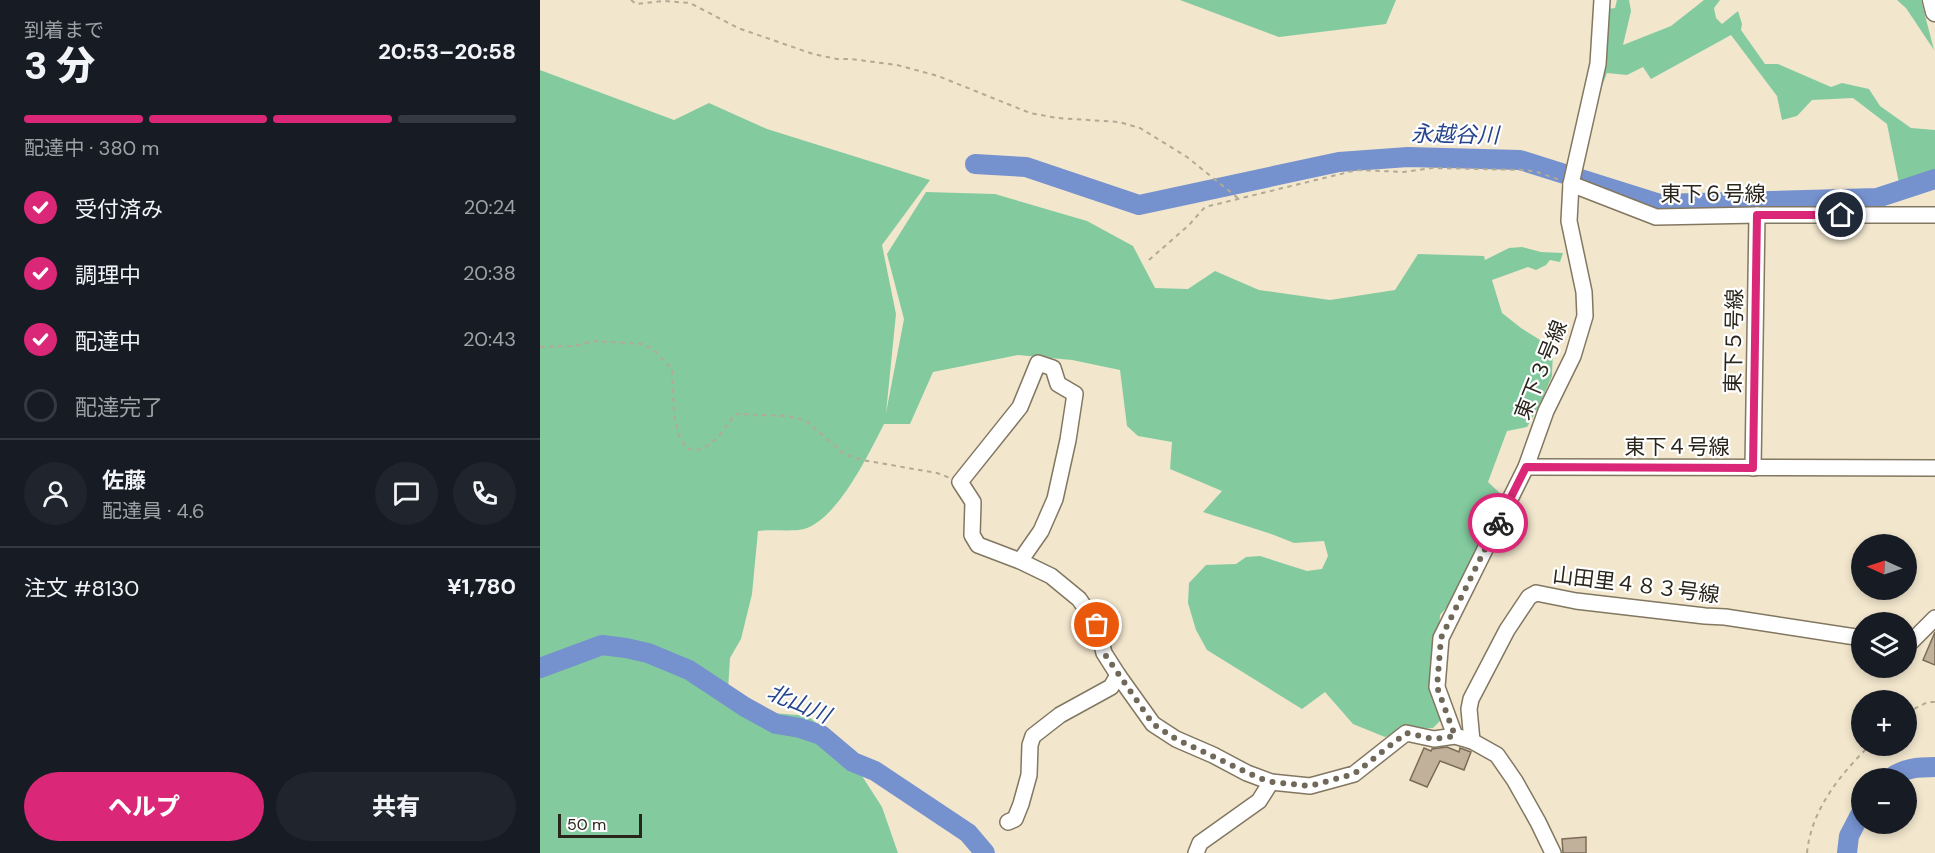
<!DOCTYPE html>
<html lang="ja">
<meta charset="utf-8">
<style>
body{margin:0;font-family:"DM Sans","Noto Sans JP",sans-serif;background:#20242c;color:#f1f3f6;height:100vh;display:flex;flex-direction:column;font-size:22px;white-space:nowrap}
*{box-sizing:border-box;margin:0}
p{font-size:20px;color:#9ea1a6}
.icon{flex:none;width:33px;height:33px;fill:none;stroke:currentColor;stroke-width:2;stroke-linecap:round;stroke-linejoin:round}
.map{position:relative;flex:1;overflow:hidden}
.details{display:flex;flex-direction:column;background:#171b24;width:540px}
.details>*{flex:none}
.needle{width:39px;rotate:273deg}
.fabs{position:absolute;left:1311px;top:534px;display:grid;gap:12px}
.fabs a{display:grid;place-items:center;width:66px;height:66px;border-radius:50%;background:#171b24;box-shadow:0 3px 9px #0003;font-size:30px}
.scale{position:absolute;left:18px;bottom:15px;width:84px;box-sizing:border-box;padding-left:6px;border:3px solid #2a261c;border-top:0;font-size:16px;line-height:21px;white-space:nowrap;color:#2a261c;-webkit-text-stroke:4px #fff;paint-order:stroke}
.pin{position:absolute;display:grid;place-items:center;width:51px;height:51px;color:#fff;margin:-26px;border:3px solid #fff;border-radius:50%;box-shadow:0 2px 6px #0007}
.courier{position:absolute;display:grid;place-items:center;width:60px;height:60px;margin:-30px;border:4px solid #db2777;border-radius:50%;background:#fff;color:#222;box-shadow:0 2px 8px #0007}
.summary em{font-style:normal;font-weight:800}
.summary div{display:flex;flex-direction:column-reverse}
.summary{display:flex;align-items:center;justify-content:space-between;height:102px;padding:0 24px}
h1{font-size:39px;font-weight:800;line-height:45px}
.bar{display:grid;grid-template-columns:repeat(4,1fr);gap:9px 6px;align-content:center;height:72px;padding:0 24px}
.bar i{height:8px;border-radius:4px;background:#363941}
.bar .selected{background:#db2777}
.bar p{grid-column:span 4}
.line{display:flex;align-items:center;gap:15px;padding:0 24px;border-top:2px solid #363941}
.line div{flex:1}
.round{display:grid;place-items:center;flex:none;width:63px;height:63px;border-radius:32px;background:#20242c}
ol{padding:0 24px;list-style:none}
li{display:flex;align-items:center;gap:18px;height:66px}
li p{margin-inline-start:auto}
li .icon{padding:6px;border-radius:50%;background:#db2777;color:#fff;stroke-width:4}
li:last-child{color:#9ea1a6}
li i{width:33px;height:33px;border:3px solid #363941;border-radius:50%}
.button{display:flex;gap:12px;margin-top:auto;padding:12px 24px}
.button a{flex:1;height:69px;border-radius:36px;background:#db2777;color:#fff;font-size:24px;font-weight:800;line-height:69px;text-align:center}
.button a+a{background:#20242c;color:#f1f3f6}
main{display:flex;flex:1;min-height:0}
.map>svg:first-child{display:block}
.forest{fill:#83cb9f}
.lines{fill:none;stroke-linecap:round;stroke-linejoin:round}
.river{stroke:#7591ce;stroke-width:20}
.building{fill:#c1b19b;stroke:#7b6c58;stroke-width:1.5}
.minor-casing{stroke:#827760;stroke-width:18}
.major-casing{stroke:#827760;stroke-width:21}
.path{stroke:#b3aa95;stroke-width:2;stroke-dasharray:4.5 4.5;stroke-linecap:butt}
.minor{stroke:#fff;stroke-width:15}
.major{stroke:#fff;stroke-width:18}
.done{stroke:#70695a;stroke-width:6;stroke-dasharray:0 10.8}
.route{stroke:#db2777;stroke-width:8}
.labels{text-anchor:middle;stroke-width:4.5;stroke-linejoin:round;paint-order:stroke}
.street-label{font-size:21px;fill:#2a261c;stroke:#fff}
.water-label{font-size:22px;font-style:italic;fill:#27458e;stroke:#fff}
</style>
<main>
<section class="details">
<div class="summary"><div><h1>3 分</h1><p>到着まで</p></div><em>20:53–20:58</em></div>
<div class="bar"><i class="selected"></i><i class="selected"></i><i class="selected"></i><i></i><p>配達中 · 380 m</p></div>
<ol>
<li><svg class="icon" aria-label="check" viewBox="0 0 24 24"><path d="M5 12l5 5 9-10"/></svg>受付済み<p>20:24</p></li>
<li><svg class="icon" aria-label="check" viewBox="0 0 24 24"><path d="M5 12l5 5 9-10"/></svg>調理中<p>20:38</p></li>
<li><svg class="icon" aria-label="check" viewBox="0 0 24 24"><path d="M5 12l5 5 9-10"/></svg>配達中<p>20:43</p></li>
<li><i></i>配達完了</li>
</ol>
<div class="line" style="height:108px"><a class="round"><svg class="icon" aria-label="person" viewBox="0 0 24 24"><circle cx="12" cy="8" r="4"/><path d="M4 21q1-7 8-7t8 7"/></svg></a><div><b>佐藤</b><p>配達員 · 4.6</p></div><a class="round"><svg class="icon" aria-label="chat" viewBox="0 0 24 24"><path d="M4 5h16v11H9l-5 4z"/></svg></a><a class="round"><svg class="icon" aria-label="phone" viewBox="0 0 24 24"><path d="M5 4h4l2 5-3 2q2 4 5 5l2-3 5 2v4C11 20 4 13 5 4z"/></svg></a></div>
<div class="line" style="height:78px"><div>注文 #8130</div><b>¥1,780</b></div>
<div class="button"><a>ヘルプ</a><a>共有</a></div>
</section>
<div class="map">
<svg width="1395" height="853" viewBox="0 0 1395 853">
<rect width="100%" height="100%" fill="#f2e6cd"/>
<g class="forest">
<polygon points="640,0 856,0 846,24 739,37"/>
<polygon points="1077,0 1089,0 1091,11 1083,45 1131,26 1164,0 1180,0 1174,8 1176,18 1182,24 1198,11 1202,24 1201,30 1225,64 1238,64 1291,87 1302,83 1329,89 1340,106 1371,128 1395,130 1395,176 1360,188 1347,124 1313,98 1272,100 1257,116 1242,120 1237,96 1191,35 1111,79 1103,67 1087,75 1067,73 1058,96 1067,9 1075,8"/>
<polygon points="1357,0 1381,0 1394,50 1366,8"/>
<path d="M0 70 134 120 169 103 227 129 390 180 342 245 356 314 346 413 364 319 347 254 386 192 455 194 547 221 593 246 615 288 648 289 675 271 719 290 790 300 855 290 878 254 944 256 945 260 969 248 982 247 1001 252 1023 253 1020 262 1010 260 1006 265 996 270 988 267 952 280 962 313 981 328 1013 348 1012 376 998 408 987 427 967 431 948 482 964 497 916 596 900 615 896 699 901 720 893 728 874 729 845 737 813 724 785 692 762 709 667 650 656 630 648 603 649 583 666 565 696 564 706 557 720 556 767 571 782 569 788 556 784 541 754 543 734 535 663 512 682 491 630 469 632 442 598 436 587 426 580 370 532 360 478 355 393 372 370 424H344C329 453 298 519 264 529 252 532 232 529 218 531L212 594 201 639 190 658 188 690 198 710 268 716 302 745 342 807 358 853H0Z"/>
</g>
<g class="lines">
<g class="river">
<polyline points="435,164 486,167 599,205 799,162 868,157 980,160 1120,204 1337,198 1395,179"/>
<polyline points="0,668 62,645 86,648 108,653 149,670 205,707 236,724 260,728 281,735 313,762 335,771 428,833 445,853"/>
<path d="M1351 778C1363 768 1379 767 1395 767"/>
<polyline points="1307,853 1309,836 1322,811"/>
</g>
</g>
<g class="building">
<polygon points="1395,632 1395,665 1383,660"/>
<polygon points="907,747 919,752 920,748 931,752 924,770 900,761 887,787 870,780 884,748 891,751 892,749"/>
<polygon points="1046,837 1046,853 1023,853 1022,839"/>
</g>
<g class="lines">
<defs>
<g id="minor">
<polyline points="1031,184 1116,217 1217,215 1395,215"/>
<polyline points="986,467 1395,468"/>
<polyline points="1213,468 1217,215"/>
<polyline points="480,561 501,531 515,499 528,440 535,394 518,384 513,368 498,363 480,407 420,482 433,502 432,535 438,545 480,561 511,576 539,599 557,625 564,653 578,675 613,724 636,739 673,755 707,773 731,782 770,786 814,774 866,733 894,739 915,736 932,741 957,755 975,781 998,822 1013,853"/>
<polyline points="1366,643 1370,643 1395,618"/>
<polyline points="915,736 897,687 901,638 986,467 1006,411 1033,356 1045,316 1044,292 1029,221 1031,184 1058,64 1062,0"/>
<polyline points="932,741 929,709 931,699 967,630 989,597 996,593 1036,601 1165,616 1185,617 1322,638"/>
<polyline points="468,822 475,819 481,804 489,775 490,745 493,736 520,715 571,687 578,675"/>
<polyline points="656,853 660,843 719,801 731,782"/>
</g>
<polyline id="major" points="1392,0 1395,12"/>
</defs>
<use href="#minor" class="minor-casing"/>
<use href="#major" class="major-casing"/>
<g class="path">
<polyline points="91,0 96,4 124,1 150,3 198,28 273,54 297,59 311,59 357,65 398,76 490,113 517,118 579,122 600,128 647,157 699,199"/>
<polyline points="609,260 649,225 665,207 817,170 864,172 892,168 985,170 997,172 1020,180"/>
<path d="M0 347 34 346 54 341 103 344 114 350 132 369C133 385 130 464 163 448 177 442 186 426 195 414L247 416 265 420 304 454 322 460 397 473 410 478"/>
<polyline points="1366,713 1388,702 1395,702"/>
<path d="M1267 853C1271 810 1300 775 1329 746"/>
</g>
<use href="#minor" class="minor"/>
<use href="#major" class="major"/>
</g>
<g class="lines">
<polyline class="done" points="557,625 564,653 613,724 636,739 719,778 732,782 770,786 814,774 866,733 894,739 915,736 897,687 901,638 958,523"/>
<polyline class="route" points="958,523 986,467 1213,468 1217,215 1301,215"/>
</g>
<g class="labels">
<g class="street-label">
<text x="1173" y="201">東下６号線</text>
<text transform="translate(1194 341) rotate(-89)" y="7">東下５号線</text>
<text transform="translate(1001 370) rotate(-68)" y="7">東下３号線</text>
<text x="1137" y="454">東下４号線</text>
<text transform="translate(1096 585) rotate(7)" y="7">山田里４８３号線</text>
</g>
<g class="water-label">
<text transform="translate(915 134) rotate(1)" y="8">永越谷川</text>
<text transform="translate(259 703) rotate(23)" y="8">北山川</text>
</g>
</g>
</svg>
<div class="fabs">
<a><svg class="needle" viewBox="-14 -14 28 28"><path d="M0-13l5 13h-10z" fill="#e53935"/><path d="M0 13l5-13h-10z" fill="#9ea1a6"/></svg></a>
<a><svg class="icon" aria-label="layers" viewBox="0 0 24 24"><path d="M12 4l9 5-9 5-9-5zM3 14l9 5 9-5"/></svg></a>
<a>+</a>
<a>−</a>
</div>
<div class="scale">50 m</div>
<div class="pin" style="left:557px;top:625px;background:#ea580c"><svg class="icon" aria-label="bag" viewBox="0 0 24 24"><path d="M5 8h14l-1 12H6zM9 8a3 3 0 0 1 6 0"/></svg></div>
<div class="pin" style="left:1301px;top:215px;background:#1f2937"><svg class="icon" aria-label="home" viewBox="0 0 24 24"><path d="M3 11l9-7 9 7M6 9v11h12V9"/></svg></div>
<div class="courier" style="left:958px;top:523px"><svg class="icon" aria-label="bike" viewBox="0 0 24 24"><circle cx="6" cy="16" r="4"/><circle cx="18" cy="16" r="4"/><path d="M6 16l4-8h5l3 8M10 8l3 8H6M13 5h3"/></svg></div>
</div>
</main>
